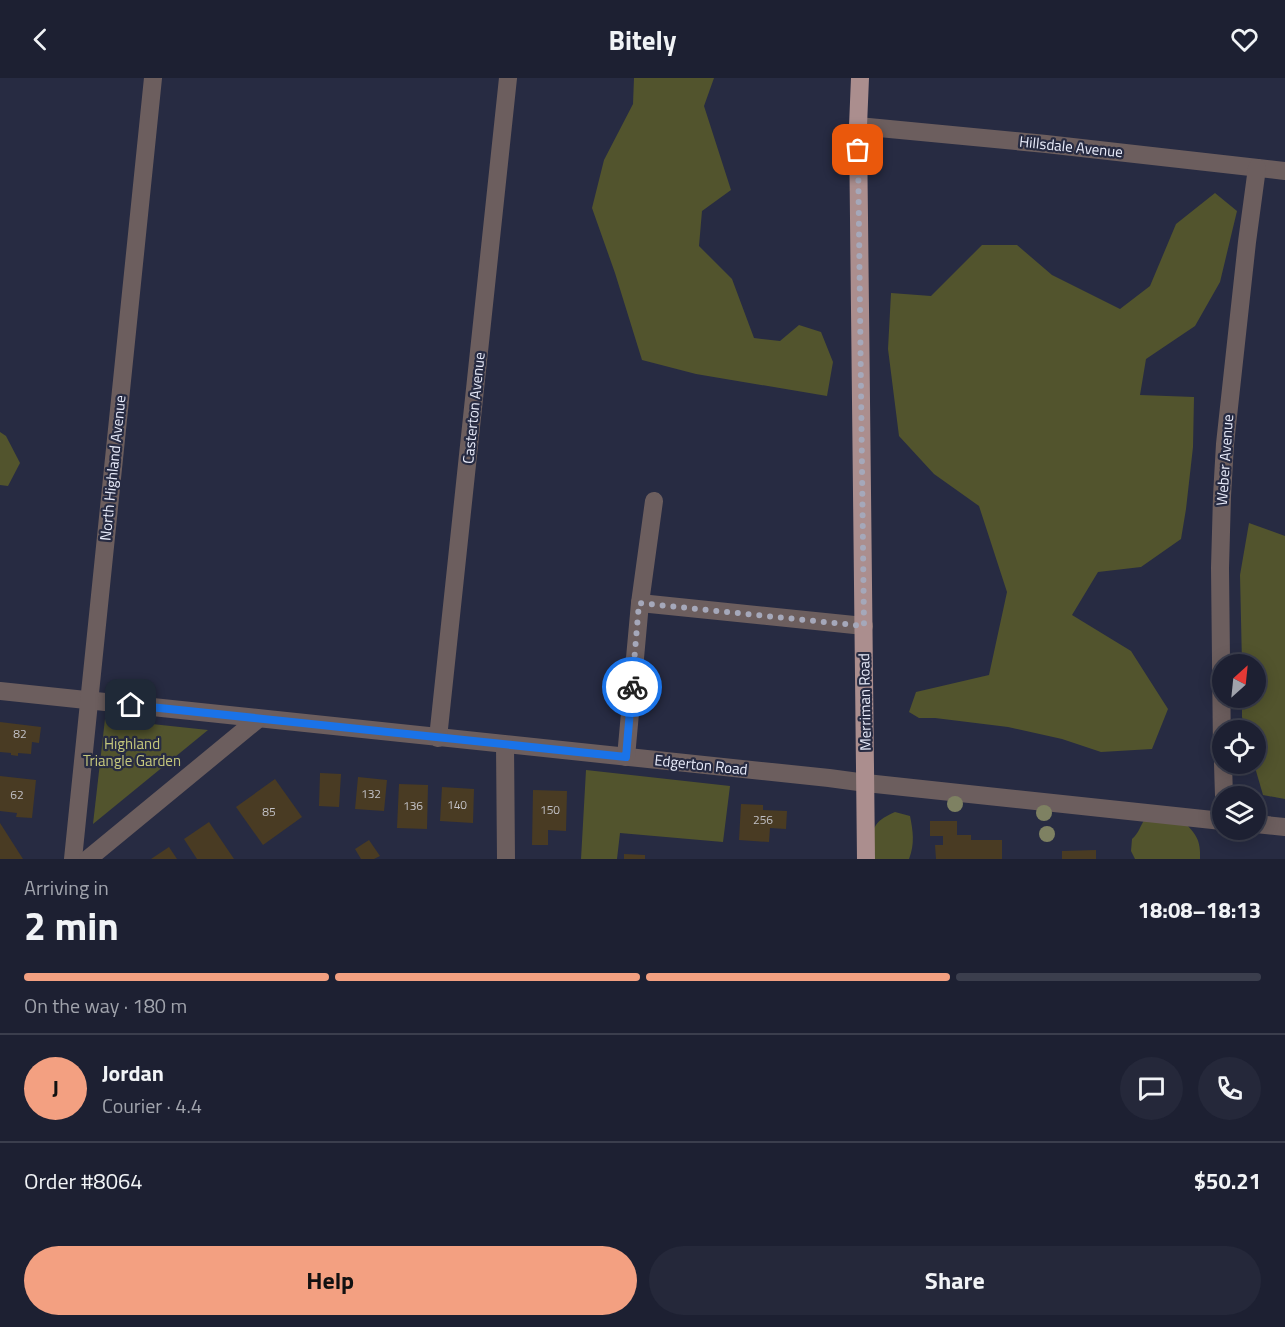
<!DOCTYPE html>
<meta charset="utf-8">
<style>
body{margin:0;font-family:"Titillium Web",sans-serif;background:#25283a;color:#f1f3f6;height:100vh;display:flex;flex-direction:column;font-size:22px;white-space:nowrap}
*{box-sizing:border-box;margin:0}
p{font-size:20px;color:#a0a3ac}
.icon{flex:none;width:33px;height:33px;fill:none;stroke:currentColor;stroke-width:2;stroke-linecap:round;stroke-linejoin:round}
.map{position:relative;height:781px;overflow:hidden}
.sheet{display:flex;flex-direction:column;background:#1d2032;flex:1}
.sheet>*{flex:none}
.needle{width:39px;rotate:27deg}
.controls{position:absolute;left:1212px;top:576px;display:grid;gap:12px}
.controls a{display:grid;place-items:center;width:54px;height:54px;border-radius:50%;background:#1d2032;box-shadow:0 3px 15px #0003,0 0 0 2px #3b3e4d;font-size:30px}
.pin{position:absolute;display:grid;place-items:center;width:51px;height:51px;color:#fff;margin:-26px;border-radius:12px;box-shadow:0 3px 9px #0006}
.courier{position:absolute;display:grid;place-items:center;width:60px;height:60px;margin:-30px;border:4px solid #1a73e8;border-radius:50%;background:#fff;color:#222;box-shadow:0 2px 8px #0007}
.summary em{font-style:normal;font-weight:700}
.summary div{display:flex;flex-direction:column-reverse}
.summary{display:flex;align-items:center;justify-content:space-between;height:102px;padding:0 24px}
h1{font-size:39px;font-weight:700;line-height:45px}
.bar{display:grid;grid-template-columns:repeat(4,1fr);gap:9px 6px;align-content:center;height:72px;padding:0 24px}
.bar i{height:8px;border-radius:4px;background:#3b3e4d}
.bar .on{background:#f3a081}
.bar p{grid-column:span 4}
.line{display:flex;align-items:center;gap:15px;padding:0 24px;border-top:2px solid #3b3e4d}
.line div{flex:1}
.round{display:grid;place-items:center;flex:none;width:63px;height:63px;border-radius:32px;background:#25283a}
.primary-button{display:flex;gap:12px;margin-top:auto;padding:12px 24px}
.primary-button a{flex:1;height:69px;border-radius:36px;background:#f3a081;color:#111;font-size:24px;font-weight:700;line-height:69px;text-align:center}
.primary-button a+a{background:#25283a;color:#f1f3f6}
header{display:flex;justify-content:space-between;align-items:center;height:78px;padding:0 24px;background:#1d2032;font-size:27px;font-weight:700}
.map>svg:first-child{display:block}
.green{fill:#52542d}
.building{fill:#493b23}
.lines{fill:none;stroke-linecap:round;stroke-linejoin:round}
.minor{stroke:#6c5e5e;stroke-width:18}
.major{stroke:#ab8e8e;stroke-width:18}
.tree{fill:#7e8162}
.done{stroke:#a5a8ba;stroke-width:6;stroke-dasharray:0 10.8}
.route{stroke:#1a73e8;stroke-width:8}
.labels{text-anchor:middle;stroke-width:4.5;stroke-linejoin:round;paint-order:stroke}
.number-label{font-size:12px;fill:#c1c0c5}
.street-label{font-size:15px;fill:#e9ecfb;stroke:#272b42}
.park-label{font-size:15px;fill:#c5c77c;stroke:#272b42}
</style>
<header><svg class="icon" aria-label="back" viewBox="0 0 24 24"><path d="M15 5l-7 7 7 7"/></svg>Bitely<svg class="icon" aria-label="heart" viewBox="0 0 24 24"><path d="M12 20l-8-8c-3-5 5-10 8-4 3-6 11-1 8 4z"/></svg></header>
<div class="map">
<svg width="1285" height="781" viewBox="0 0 1285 781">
<rect width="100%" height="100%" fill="#272b42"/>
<g class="green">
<polygon points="634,0 714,0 704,28 731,112 702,133 699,168 732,201 754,260 780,263 799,247 821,254 833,284 827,318 696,296 642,282 615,195 592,130 604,82 633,26"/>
<polygon points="1215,115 1237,133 1220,204 1195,248 1146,281 1140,317 1194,319 1193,369 1186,431 1181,461 1141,489 1098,494 1072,537 1131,573 1168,631 1152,671 1101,674 1062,661 1008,649 935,640 919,640 909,634 916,614 989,597 1007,514 979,428 934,396 899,358 888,271 891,215 931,218 982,167 1017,167 1052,197 1120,231 1150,208 1176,146"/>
<polygon points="0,354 6,358 20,385 8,408 0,407"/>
<polygon points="1249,445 1285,458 1285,721 1263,717 1254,686 1256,686 1256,652 1246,652 1242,639 1242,620 1256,620 1256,586 1242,586 1240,497"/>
<polygon points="105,641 208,652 93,746"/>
<polygon points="586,692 730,708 723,764 620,755 617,781 581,781"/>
<path d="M895 734 910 738C913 753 915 766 909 781H873L875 775 869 766C875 745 876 743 895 734Z"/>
<path d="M1145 741 1183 743C1196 756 1201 762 1200 781H1135L1131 773 1132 761C1139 755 1140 748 1145 741Z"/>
</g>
<g class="building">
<polygon points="0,644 41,649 39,665 32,664 31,676 18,675 18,678 11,677 11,675 0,674"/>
<polygon points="320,695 341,696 339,729 319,728"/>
<polygon points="0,698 36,702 32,740 16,739 17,735 0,733"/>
<polygon points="358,699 387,702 384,733 355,731"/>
<polygon points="275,701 302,739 263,767 236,729"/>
<polygon points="399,706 428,707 427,751 397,750"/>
<polygon points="442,709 474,711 473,745 440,743"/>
<polygon points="533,712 567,713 566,753 548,752 548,767 532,767"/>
<polygon points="741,726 763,727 763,732 787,733 786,751 770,750 769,764 739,762"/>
<polygon points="930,743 957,743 957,757 971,757 971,762 1002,762 1002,781 936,781 935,767 943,767 943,758 930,758"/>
<polygon points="209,744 234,781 197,781 184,761"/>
<polygon points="0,745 23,781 0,781"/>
<polygon points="369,762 380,778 374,781 361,781 355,771"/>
<polygon points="169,769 177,781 151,781"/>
<polygon points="1096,772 1096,781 1062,781 1062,773"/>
<polygon points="624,776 645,777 645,781 624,781"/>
</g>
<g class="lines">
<g class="minor">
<polyline points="858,48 1046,66 1285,93"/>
<polyline points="640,525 864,548"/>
<polyline points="0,613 829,700 866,705 1222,743"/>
<polyline points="438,660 508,0"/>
<polyline points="505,667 506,781"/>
<polyline points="1222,675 1220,490 1222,418 1225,366 1247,164 1257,90"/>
<polyline points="626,679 640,525 654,423"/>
<polyline points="1223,686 1224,718"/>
<polyline points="1256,746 1285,749"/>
<polyline points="73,781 153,0"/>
<polyline points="88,781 258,641"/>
</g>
<polyline class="major" points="860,0 858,48 866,781"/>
</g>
<g class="tree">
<circle cx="955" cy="726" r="8"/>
<circle cx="1044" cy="735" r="8"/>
<circle cx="1047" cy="756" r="8"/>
</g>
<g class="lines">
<polyline class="done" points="632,609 639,525 864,548 858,72"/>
<polyline class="route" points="131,627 626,679 632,609"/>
</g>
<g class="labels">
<g class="number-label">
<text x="20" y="660">82</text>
<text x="371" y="720">132</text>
<text x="17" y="721">62</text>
<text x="457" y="731">140</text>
<text x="413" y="732">136</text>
<text x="550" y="736">150</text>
<text x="269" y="738">85</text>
<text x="763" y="746">256</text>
</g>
<g class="street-label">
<text transform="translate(1071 69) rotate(6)" y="5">Hillsdale Avenue</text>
<text transform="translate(474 330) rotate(-84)" y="5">Casterton Avenue</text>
<text transform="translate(1225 382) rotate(-86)" y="5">Weber Avenue</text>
<text transform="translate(113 390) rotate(-84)" y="5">North Highland Avenue</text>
<text transform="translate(865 624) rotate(-91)" y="5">Merriman Road</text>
<text transform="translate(701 687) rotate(6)" y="5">Edgerton Road</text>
</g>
<g class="park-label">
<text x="132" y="671">Highland<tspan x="132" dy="17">Triangle Garden</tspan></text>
</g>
</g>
</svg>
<div class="controls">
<a><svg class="needle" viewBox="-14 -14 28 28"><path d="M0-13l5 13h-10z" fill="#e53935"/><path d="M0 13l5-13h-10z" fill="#a0a3ac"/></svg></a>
<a><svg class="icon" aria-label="locate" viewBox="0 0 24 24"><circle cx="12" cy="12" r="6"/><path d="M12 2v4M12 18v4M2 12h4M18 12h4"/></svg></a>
<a><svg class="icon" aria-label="layers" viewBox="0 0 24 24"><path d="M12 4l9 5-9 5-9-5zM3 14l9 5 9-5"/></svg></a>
</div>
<div class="pin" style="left:858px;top:72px;background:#ea580c"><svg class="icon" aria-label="bag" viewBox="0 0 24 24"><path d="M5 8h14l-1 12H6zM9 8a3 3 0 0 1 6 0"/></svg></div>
<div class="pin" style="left:131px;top:627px;background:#1f2937"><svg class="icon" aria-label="home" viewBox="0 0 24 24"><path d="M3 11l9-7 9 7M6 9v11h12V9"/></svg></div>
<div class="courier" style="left:632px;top:609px"><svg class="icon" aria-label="bike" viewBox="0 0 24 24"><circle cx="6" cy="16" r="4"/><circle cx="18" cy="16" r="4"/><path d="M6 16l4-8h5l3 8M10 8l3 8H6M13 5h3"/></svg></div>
</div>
<section class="sheet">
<div class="summary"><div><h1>2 min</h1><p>Arriving in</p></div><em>18:08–18:13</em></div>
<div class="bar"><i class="on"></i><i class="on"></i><i class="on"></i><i></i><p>On the way · 180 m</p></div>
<div class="line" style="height:108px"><b class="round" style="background:#f3a081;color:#111">J</b><div><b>Jordan</b><p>Courier · 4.4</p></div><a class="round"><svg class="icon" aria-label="chat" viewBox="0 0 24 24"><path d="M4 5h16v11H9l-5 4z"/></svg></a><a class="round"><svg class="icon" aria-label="phone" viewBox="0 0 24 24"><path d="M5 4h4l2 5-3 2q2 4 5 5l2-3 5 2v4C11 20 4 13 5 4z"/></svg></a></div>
<div class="line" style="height:78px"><div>Order #8064</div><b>$50.21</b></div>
<div class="primary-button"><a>Help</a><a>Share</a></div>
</section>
